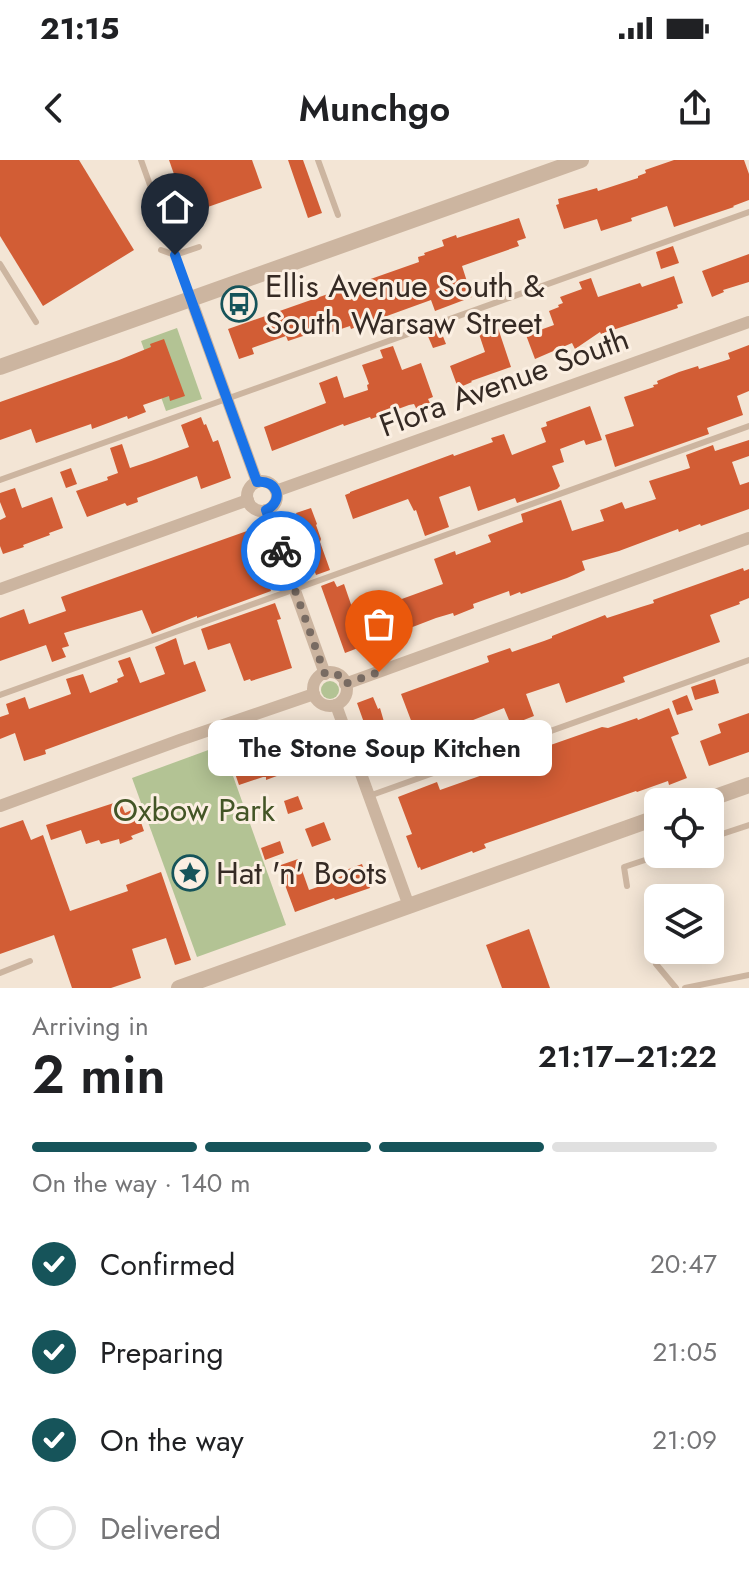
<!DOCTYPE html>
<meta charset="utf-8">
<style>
body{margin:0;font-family:Jost,sans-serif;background:#f2f2f2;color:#202124;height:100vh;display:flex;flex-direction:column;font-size:30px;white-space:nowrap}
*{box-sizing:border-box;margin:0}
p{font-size:26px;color:#757577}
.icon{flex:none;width:44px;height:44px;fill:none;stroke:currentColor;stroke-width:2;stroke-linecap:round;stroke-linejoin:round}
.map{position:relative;height:828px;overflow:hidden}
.details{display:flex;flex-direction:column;background:#fff;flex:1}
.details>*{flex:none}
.tools{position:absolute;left:644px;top:628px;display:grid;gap:16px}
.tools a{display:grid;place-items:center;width:80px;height:80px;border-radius:12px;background:#fff;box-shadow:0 4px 20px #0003;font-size:40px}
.pin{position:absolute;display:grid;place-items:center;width:68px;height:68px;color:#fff;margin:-82px -34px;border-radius:50% 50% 50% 0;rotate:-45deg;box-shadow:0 0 8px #0007}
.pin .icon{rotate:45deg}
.courier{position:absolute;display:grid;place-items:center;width:80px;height:80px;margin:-40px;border:6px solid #1a73e8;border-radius:50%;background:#fff;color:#222;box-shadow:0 2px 10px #0007}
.bubble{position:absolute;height:56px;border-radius:12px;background:#fff;box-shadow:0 4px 20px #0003;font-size:26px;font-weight:600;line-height:56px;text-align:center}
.summary em{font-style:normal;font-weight:600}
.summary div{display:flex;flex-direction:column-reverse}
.summary{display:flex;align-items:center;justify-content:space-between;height:136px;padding:0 32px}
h1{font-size:52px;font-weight:600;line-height:60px}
.bar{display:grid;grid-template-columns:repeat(4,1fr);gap:12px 8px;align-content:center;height:96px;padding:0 32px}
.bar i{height:10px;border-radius:6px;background:#e0e0e0}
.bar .current{background:#16545a}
.bar p{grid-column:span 4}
ol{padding:0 32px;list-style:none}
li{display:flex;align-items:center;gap:24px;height:88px}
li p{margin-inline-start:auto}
li .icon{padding:8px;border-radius:50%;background:#16545a;color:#fff;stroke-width:4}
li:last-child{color:#757577}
li i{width:44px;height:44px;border:4px solid #e0e0e0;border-radius:50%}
.status{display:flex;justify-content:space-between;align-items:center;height:56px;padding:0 40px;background:#fff;direction:ltr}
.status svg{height:22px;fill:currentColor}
header{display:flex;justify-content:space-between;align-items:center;height:104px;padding:0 32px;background:#fff;font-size:36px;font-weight:600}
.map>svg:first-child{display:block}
.green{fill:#b3c394}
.building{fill:#d25d35}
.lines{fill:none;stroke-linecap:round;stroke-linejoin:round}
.service{stroke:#ccb5a0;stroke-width:6}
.minor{stroke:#ccb5a0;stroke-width:12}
.tertiary{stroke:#ccb5a0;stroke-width:16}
.done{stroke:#786b62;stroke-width:8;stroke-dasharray:0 14.4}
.route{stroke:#1a73e8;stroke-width:10}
.labels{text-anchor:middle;stroke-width:6;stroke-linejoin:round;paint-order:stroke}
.poi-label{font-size:32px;fill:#352a24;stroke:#fbefe2;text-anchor:start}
.street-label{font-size:32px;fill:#352a24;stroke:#fbefe2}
.park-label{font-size:32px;fill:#435526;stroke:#fbefe2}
</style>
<div class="status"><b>21:15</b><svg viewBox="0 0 49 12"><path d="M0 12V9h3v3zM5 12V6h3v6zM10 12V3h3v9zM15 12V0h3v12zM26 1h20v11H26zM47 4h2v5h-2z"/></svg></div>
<header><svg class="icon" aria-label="back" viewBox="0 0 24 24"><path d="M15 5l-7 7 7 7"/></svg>Munchgo<svg class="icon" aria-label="share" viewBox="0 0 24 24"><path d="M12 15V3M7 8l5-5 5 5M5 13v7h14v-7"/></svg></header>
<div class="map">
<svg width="749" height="828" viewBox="0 0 749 828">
<rect width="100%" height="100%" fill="#f3e5d5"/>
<g class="green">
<polygon points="177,168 202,239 166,251 141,181"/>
<circle cx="330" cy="530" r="9"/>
<polygon points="222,585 286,765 197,797 132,618"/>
</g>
<g class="building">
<polygon points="0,0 79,0 134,90 43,146 0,76"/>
<polygon points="169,0 252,0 262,28 188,54"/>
<polygon points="288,0 303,0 322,53 308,58"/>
<polygon points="674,0 744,0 749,14 749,40 733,46 734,47 674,67 667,46 631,58 632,61 601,71 597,59 564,69 556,45 559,44 558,39 597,28 598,31 638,18 638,16 646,13 645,10"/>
<polygon points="519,58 526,78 517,81 519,86 462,106 472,137 435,151 431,140 351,169 350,166 329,173 327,168 288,181 286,176 252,188 254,194 239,199 228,169 419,102 418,97 425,95 424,93 444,86 442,80 456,75 457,78"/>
<polygon points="673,86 679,103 661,109 656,92"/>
<polygon points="749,94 749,122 723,130 724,132 712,137 702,111"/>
<polygon points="674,116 683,143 677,145 678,148 601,174 600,172 575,189 572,183 535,199 526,175 554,165 549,151 559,147 558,145 563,143 560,137 582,129 579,122 591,118 598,137 640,123 642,127"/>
<polygon points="497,165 511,207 471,221 472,222 458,228 450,206 485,192 478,171"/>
<polygon points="440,169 446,184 433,188 427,174"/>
<polygon points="164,179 185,236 170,241 169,236 143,245 146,252 128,259 127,256 92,269 91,264 36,283 31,269 0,280 0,242 119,200 151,187 150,184"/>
<polygon points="749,185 749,231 737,236 743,255 707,268 709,274 615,307 605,275 634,266 624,237 654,227 653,225 658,224 657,221 679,212 698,206 699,209 730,199 728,193"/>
<polygon points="393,186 402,210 421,203 433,237 428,239 430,243 416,248 414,244 409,245 371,259 370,257 344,266 343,264 272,291 264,267 326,243 319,223 337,216 344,238 368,230 367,225 369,224 362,205 383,198 380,190"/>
<polygon points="590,246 602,280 586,285 584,280 560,289 564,302 552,306 560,326 557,329 517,343 515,338 478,351 470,326 439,337 449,367 425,376 416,350 414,351 408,339 353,359 345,335 350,333 350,332 453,294 454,296 493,282 491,278 504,274 512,295 546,282 541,268 547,266 546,262"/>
<polygon points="201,257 204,265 206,264 213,282 218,280 231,318 201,329 197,316 137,338 138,342 127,346 125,343 87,357 76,331 108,320 107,317 118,313 110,288 122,284 130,308 151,301 189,287 181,265"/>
<polygon points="749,280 749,296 732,302 740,325 749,322 749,349 701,366 700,364 679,372 678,369 619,391 582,401 585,410 567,418 521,434 520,432 510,436 509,431 473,444 474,448 454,456 453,453 436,458 345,493 321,426 334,421 337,427 344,424 355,456 443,424 434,399 455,391 456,395 491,382 488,375 523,362 521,354 561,340 572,371 604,361 600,350 606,348 622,342 625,349 656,339 649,321 690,308 686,295 713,285 715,291"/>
<polygon points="71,308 77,324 66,328 60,312"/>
<polygon points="15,328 22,348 52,337 63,368 49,373 50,375 23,385 24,387 3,394 0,386 0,360 6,357 0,342 0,333"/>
<polygon points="311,348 317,364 316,365 321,379 320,382 330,410 316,415 312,404 314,403 296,353"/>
<polygon points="247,371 264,420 268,419 271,431 197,458 197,456 152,474 142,450 64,473 69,486 62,488 66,497 52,502 46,485 0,501 0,458 24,449 29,464 66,451 61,437"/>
<polygon points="743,408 744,411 749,409 749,438 739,442 740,444 710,455 720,482 623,517 625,522 566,543 559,523 526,534 534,556 511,565 504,548 468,562 471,570 441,581 447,598 433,603 419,563 417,564 416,561 412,563 401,534 489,502 487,496 510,488 512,492 544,481 552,478 552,476 605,455 607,458 641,447 654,443 653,440"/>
<polygon points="275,443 281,459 277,460 292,508 251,521 250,519 244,521 230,483 208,490 201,469"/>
<polygon points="176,478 184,505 195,501 206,531 45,590 46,594 24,601 15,573 0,579 0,557 9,554 6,544 25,537 29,549 71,534 66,519 83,514 90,533 118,522 117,519 124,516 118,501 130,497 140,523 165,514 155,487"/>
<polygon points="715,519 719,533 695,540 691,527"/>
<polygon points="687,535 693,550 677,555 672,541"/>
<polygon points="373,537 378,549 380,548 389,579 372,585 357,543"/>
<polygon points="669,548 679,574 671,577 687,618 669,625 668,621 637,632 636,631 484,684 486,688 473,693 472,691 421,710 420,707 418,708 406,676 412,674 398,637 437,622 440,630 491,612 490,608 542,588 602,567 608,568 637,558 638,560"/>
<polygon points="749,553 749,592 709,606 700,581 721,573 718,564"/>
<polygon points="294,568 295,572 302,570 312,603 266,620 266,617 263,617 239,625 229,596 255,586 254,582"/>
<polygon points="298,636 303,649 288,654 284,641"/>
<polygon points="120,641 125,653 136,648 144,671 131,676 133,679 120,684 119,679 101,684 99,680 86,684 81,670 51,680 46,665"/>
<polygon points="23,660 31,680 43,675 70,751 128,731 126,725 161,712 191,800 175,805 166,778 132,789 141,818 111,828 72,828 54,775 0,794 0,668"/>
<polygon points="324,662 331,680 312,687 305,669"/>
<polygon points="280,681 284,693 265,700 261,688"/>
<polygon points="298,699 309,730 335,721 334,719 347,714 346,710 362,704 370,728 335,740 334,738 295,752 278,706"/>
<polygon points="529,769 550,828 502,828 486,785"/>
</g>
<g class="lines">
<g class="service">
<polyline points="141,0 191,139"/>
<polyline points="318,0 338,55"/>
<polyline points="161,90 175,95 199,87"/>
<polyline points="0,104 36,162"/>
<polyline points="0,320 749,52"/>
<polyline points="0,535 749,266"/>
<polyline points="369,636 749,500"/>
<polyline points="710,678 749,665"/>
<polyline points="627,726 624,707 663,694"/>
<polyline points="656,804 676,828"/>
<polyline points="0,813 30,801"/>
<polyline points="685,828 749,815"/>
</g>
<g class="minor">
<polyline points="191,139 257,322"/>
<circle cx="262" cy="336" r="15"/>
<polyline points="276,331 749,162"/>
<polyline points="266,350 325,514"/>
<polyline points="0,429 248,340"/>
<circle cx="330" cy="529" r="17"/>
<polyline points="345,524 749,378"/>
<polyline points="336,545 409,746"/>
<polyline points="0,646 180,580 314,534"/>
</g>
<g class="tertiary">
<polyline points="0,207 581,0"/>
<polyline points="701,642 749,625"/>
<polyline points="179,828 658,657"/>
</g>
</g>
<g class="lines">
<path class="done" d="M281 391 325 514C334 511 342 515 345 524L379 512"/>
<path class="route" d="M175 95 257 322C277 319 285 341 266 350L281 391"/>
</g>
<defs>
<symbol id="bus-ring" viewBox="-11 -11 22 22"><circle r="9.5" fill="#fbefe2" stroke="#16545a" stroke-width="1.5"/><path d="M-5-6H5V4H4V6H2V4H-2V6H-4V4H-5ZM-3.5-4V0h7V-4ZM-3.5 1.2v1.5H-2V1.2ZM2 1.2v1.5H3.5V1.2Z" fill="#16545a"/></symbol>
<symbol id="sight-ring" viewBox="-11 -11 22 22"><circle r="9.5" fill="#fbefe2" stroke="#16545a" stroke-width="1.5"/><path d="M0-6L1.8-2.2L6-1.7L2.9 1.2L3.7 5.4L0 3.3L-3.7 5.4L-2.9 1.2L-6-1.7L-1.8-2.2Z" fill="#16545a"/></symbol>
</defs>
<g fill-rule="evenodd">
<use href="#bus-ring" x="219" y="124" width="40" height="40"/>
<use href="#sight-ring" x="170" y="693" width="40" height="40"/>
</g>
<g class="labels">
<g class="poi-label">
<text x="265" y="137">Ellis Avenue South &amp;<tspan x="265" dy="37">South Warsaw Street</tspan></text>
<text x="216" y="724">Hat 'n' Boots</text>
</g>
<g class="street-label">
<text transform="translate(504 222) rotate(-20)" y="11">Flora Avenue South</text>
</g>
<g class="park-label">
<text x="194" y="661">Oxbow Park</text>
</g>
</g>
</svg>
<div class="tools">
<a><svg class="icon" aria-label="locate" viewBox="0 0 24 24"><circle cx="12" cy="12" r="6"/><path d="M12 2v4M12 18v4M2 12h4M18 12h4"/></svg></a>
<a><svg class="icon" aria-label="layers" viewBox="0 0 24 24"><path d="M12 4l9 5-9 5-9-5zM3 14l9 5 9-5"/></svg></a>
</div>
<div class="pin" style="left:379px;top:512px;background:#ea580c"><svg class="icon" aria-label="bag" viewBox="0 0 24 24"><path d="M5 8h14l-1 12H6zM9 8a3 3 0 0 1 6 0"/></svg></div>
<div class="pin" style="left:175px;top:95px;background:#1f2937"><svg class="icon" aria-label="home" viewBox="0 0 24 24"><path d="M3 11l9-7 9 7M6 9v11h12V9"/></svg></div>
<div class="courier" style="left:281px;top:391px"><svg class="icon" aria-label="bike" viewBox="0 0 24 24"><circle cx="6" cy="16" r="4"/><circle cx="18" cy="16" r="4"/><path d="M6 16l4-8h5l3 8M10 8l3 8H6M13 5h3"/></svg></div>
<div class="bubble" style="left:208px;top:560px;width:344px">The Stone Soup Kitchen</div>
</div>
<section class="details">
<div class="summary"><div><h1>2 min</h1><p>Arriving in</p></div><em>21:17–21:22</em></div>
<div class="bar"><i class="current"></i><i class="current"></i><i class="current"></i><i></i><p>On the way · 140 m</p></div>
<ol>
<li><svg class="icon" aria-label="check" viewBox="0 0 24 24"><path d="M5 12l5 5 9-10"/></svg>Confirmed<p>20:47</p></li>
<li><svg class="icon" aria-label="check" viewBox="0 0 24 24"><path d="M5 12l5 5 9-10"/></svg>Preparing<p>21:05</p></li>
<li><svg class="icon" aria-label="check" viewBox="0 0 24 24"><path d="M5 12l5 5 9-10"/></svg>On the way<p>21:09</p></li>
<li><i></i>Delivered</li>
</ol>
</section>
